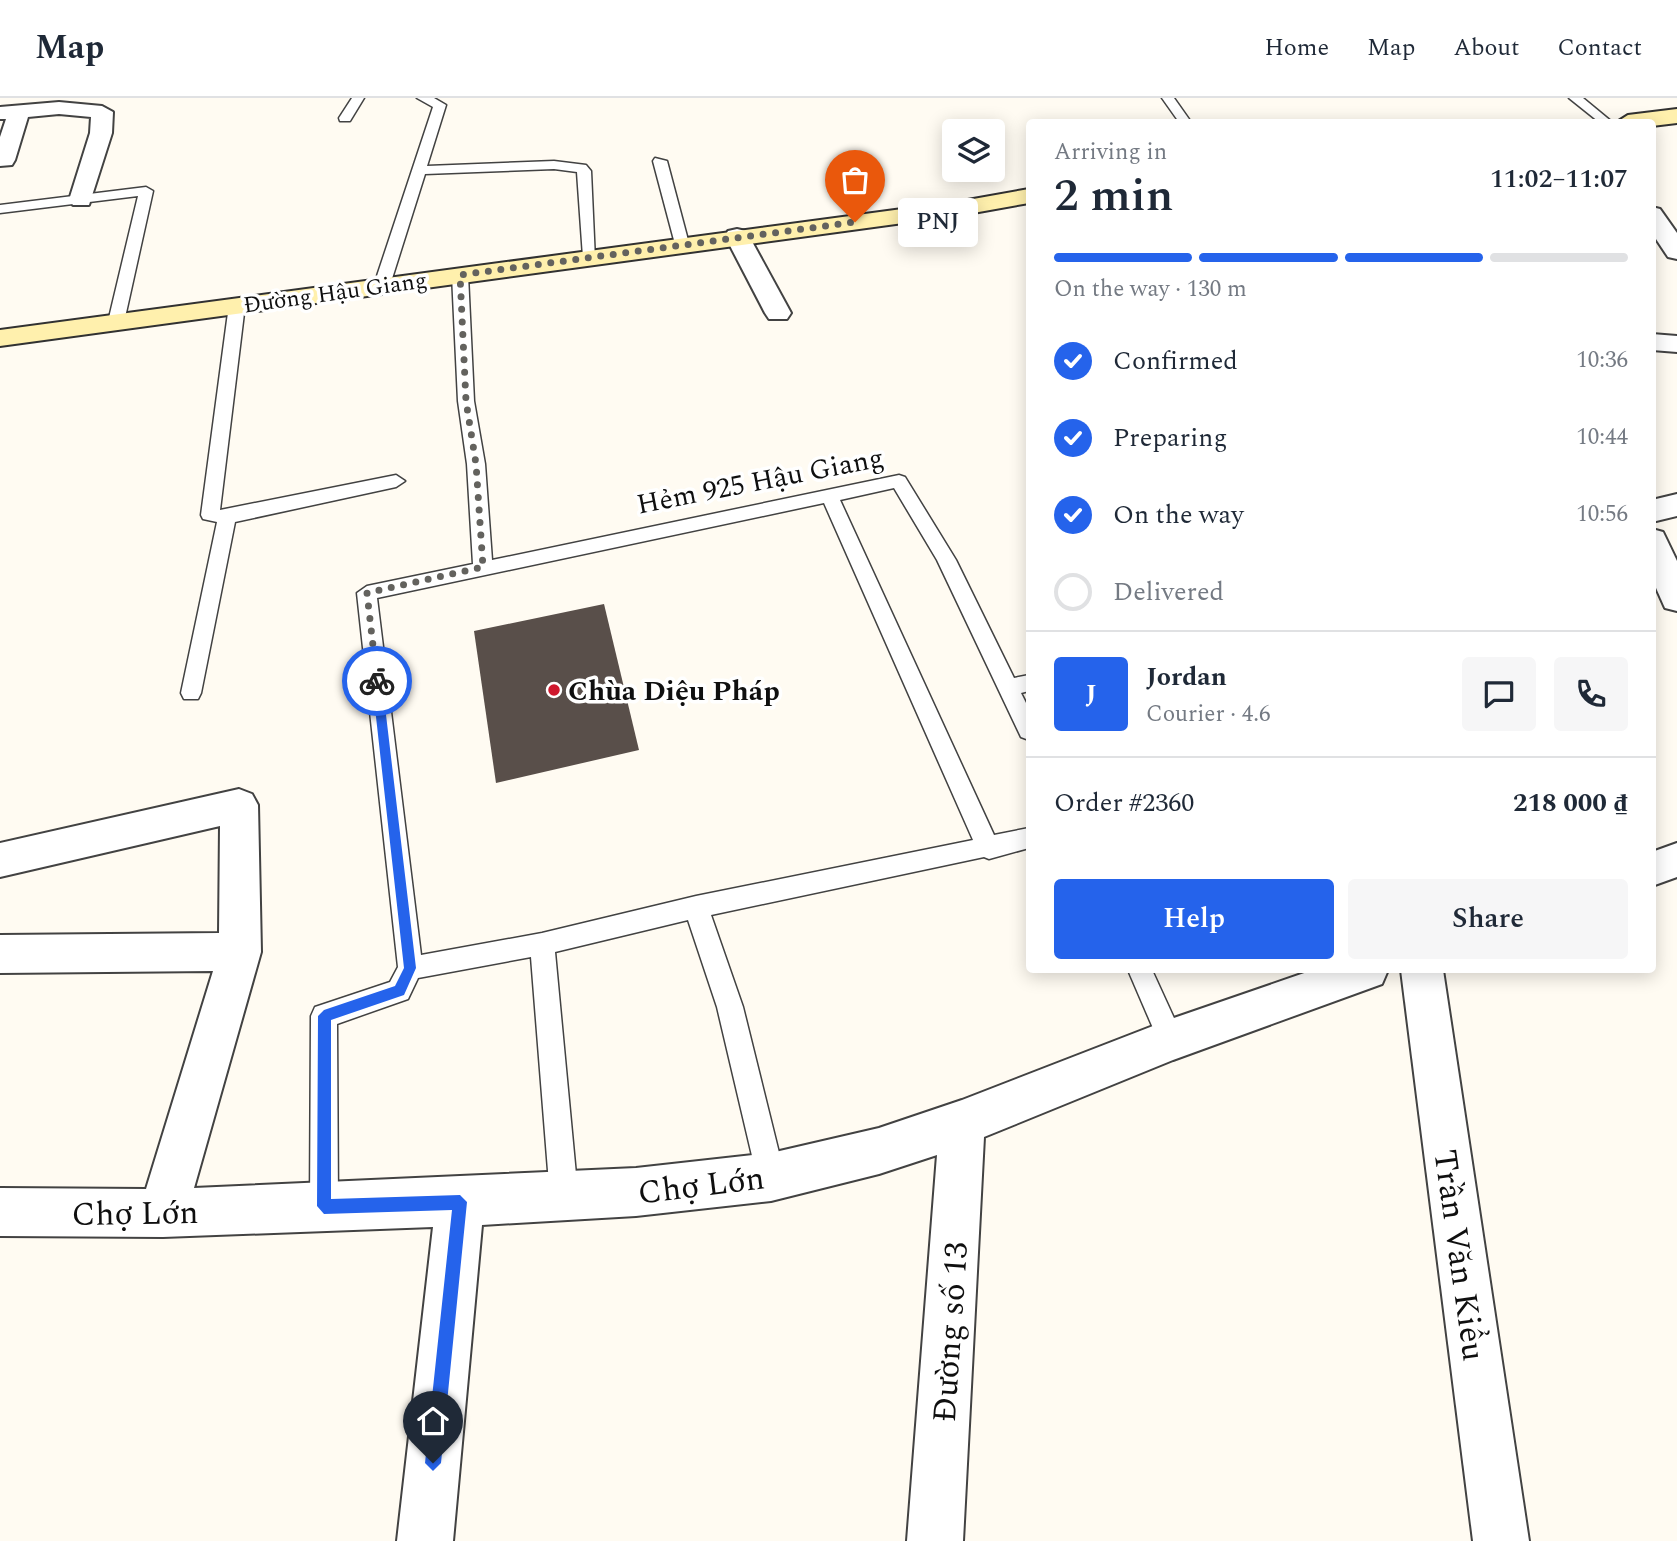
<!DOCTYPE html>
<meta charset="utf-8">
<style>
body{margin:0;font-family:Spectral,serif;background:#f6f6f7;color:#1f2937;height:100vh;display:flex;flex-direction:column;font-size:26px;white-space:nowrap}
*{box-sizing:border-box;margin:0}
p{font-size:23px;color:#747a83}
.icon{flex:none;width:38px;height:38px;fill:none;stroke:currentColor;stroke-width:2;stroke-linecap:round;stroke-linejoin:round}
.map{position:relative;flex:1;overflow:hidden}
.details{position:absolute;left:1026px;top:21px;width:630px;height:854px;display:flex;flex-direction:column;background:#fff;border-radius:7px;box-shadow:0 4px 18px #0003}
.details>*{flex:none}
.controls{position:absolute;left:942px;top:21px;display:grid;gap:14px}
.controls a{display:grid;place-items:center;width:63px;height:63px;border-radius:7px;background:#fff;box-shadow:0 4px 18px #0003;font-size:35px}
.pin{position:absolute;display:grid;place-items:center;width:60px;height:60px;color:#fff;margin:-72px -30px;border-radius:50% 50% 50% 0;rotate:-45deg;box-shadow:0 0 7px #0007}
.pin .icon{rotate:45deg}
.courier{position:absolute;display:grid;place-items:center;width:70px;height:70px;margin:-35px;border:5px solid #2563eb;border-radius:50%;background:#fff;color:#222;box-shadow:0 2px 9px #0007}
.bubble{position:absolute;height:49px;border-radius:7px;background:#fff;box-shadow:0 4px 18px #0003;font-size:23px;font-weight:600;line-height:49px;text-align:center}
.headline em{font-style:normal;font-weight:600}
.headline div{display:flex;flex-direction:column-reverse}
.headline{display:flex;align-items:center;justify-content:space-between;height:119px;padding:0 28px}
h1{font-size:46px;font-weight:600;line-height:52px}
.bar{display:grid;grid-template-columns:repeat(4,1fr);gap:10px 7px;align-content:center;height:84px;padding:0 28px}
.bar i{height:9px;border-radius:5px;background:#e0e1e3}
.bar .current{background:#2563eb}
.bar p{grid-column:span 4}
.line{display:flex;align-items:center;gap:18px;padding:0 28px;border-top:2px solid #e0e1e3}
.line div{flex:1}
.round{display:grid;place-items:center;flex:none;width:74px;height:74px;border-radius:7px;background:#f6f6f7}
ol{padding:0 28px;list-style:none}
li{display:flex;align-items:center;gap:21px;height:77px}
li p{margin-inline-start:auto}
li .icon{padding:7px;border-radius:50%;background:#2563eb;color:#fff;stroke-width:4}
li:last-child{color:#747a83}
li i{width:38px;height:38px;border:4px solid #e0e1e3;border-radius:50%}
.button{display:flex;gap:14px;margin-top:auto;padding:14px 28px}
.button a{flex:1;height:80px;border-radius:7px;background:#2563eb;color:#fff;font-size:28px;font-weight:600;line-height:80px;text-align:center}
.button a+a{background:#f6f6f7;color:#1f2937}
header{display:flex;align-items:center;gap:42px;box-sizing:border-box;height:98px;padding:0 35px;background:#fff;border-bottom:2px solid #e0e1e3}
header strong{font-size:33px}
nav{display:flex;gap:38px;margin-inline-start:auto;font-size:24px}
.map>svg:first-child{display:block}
.building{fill:#594f4a}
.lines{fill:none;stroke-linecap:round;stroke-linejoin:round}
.service-casing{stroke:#424242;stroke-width:3}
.minor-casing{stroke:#424242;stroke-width:4}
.tertiary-casing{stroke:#424242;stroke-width:4}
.secondary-casing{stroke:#313131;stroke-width:4}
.service{fill:#fff;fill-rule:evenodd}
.minor{fill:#fff;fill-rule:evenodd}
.tertiary{fill:#fff;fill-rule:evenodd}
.secondary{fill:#fff0ad;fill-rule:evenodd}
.route{fill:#2563eb}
.done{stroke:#63625e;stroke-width:7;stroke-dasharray:0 12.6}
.poi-dot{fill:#cf182d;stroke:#fff;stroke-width:2.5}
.labels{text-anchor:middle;stroke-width:7;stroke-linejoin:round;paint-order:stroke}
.far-street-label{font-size:23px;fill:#0f0f0f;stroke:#fff}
.street-label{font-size:28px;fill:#0f0f0f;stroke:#fff}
.poi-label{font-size:28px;font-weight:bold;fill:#0f0f0f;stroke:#fff;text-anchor:start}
.near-street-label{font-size:33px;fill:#0f0f0f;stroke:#fff}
</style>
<header>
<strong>Map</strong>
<nav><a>Home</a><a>Map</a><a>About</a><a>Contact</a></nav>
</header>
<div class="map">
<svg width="1677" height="1443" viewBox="0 0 1677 1443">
<rect width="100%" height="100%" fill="#fffbf2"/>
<polygon class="building" points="604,506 639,652 496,685 474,533"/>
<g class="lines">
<defs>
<g id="service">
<polygon points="352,0 364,0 350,23 340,23 339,20"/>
<polygon points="417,0 434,0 446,7 427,68 554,63 586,67 591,73 595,162 585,162 583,159 577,74 554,71 425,76 390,187 382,192 377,190 374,187 433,9"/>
<polygon points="1162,0 1174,0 1191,24 1179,24"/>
<polygon points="1569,0 1583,0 1612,24 1599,24"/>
<polygon points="655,60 667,63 689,146 687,149 682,150 675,146 653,63"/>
<polygon points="146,89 153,93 124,224 116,229 108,224 138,98 0,115 0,107"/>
<path d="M460 172 468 177 474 303 485 366 492 462 899 377 905 379 956 462 1014 580 1029 577V593L1021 595 1029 611V642L1021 639 937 462 894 390 840 402 994 737 1029 730V750L989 761 984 759 711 817 743 909 785 1079 781 1089 771 1093 761 1089 757 1079 717 909 688 822 555 854 578 1098 574 1108 564 1112 554 1108 550 1098 531 859 418 880 408 901 337 926 338 1109 334 1119 324 1123 314 1119 310 1109 311 918 315 909 390 884 398 869 357 495 367 488 473 466 467 366 458 303 452 177ZM824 405 973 742 696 798 542 835 421 857 377 500Z"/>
<polygon points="237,202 245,207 220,412 396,377 405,383 396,389 235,424 201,595 198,601 184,601 181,595 217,424 203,421 201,417 229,207"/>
<polygon points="1128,872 1152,872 1184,942 1180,951 1171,954 1162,951"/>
</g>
<g id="minor">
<polygon points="59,4 102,8 113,14 112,35 89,107 73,107 69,102 90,35 91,19 59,16 28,19 15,62 12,67 0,68 0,39 6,21 0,21 0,9"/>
<polygon points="1652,109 1660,111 1677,135 1677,161 1668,159 1652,135"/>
<polygon points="737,131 746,133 749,138 791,215 787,221 769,221 765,215 725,138 728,133"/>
<polygon points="1652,236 1677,238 1677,254 1652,252"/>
<polygon points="1677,396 1677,418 1652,424 1652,402"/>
<polygon points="1652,431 1663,434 1677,463 1677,513 1665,510 1652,481"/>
<polygon points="239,691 252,696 258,707 261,854 194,1090 636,1070 771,1055 879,1030 962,1002 1171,921 1313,872 1388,872 1382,886 1173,962 984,1039 963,1443 907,1443 937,1057 879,1076 771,1103 636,1118 482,1127 453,1443 397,1443 433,1129 163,1139 0,1138 0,1090 146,1091 213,873 0,875 0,837 219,835 220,728 0,779 0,745"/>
<polygon points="1677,745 1677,779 1652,788 1652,754"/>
</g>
<polygon id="tertiary" points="1401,872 1443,872 1529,1443 1473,1443"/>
<g id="secondary">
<polygon points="1677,11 1677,25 1652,28 1652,24 1617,24 1628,17"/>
<polygon points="1029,91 1029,105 962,117 0,248 0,232 962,103"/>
</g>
</defs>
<use href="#service" class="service-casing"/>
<use href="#minor" class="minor-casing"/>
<use href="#tertiary" class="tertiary-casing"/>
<use href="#secondary" class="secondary-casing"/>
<use href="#service" class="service"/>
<use href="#minor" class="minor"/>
<use href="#tertiary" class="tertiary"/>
<use href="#secondary" class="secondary"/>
</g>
<polygon class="route" points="377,579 382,583 416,870 404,897 331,922 331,1101 460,1097 467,1104 441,1365 433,1373 425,1365 452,1112 324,1116 317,1108 318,918 324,912 395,888 404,870 372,583"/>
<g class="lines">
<polyline class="done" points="377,583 367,495 483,469 476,366 466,303 460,177 855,124"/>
</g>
<circle class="poi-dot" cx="554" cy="592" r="7"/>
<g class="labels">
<g class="far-street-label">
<text transform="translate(335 194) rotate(-8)" y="8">Đường Hậu Giang</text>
</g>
<g class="street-label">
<text transform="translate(760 382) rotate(-11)" y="10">Hẻm 925 Hậu Giang</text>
</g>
<g class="poi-label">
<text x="568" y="602">Chùa Diệu Pháp</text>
</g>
<g class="near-street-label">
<text transform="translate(701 1086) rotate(-7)" y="12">Chợ Lớn</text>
<text transform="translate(135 1114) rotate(-1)" y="12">Chợ Lớn</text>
<text transform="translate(1461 1157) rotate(82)" y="12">Trần Văn Kiểu</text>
<text transform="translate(949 1234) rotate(-86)" y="12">Đường số 13</text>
</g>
</g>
</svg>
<div class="controls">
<a><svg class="icon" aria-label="layers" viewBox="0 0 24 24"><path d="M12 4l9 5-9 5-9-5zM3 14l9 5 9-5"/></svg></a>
</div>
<div class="pin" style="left:855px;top:124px;background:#ea580c"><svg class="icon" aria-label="bag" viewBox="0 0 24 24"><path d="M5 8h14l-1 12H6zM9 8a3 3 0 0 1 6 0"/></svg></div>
<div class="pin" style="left:433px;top:1365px;background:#1f2937"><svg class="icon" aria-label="home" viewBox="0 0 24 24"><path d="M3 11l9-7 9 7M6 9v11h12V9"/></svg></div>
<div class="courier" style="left:377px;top:583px"><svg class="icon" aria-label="bike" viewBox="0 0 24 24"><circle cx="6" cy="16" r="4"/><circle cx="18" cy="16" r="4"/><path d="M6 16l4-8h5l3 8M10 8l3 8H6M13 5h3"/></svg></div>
<div class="bubble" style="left:898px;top:100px;width:80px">PNJ</div>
<section class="details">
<div class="headline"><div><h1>2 min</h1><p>Arriving in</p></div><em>11:02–11:07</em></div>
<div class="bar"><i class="current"></i><i class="current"></i><i class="current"></i><i></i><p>On the way · 130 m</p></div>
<ol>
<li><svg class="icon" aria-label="check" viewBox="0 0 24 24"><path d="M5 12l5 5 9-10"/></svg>Confirmed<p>10:36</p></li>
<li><svg class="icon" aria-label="check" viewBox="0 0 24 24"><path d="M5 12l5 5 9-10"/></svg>Preparing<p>10:44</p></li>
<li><svg class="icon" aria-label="check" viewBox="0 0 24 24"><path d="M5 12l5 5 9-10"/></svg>On the way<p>10:56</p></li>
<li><i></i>Delivered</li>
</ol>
<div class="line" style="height:126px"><b class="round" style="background:#2563eb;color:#fff">J</b><div><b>Jordan</b><p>Courier · 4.6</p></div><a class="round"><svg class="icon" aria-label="chat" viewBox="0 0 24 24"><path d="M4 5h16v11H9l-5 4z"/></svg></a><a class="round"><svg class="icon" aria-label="phone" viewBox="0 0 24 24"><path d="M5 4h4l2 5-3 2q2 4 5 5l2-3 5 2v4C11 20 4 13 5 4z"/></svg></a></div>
<div class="line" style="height:91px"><div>Order #2360</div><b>218 000 ₫</b></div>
<div class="button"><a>Help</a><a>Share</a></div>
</section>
</div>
